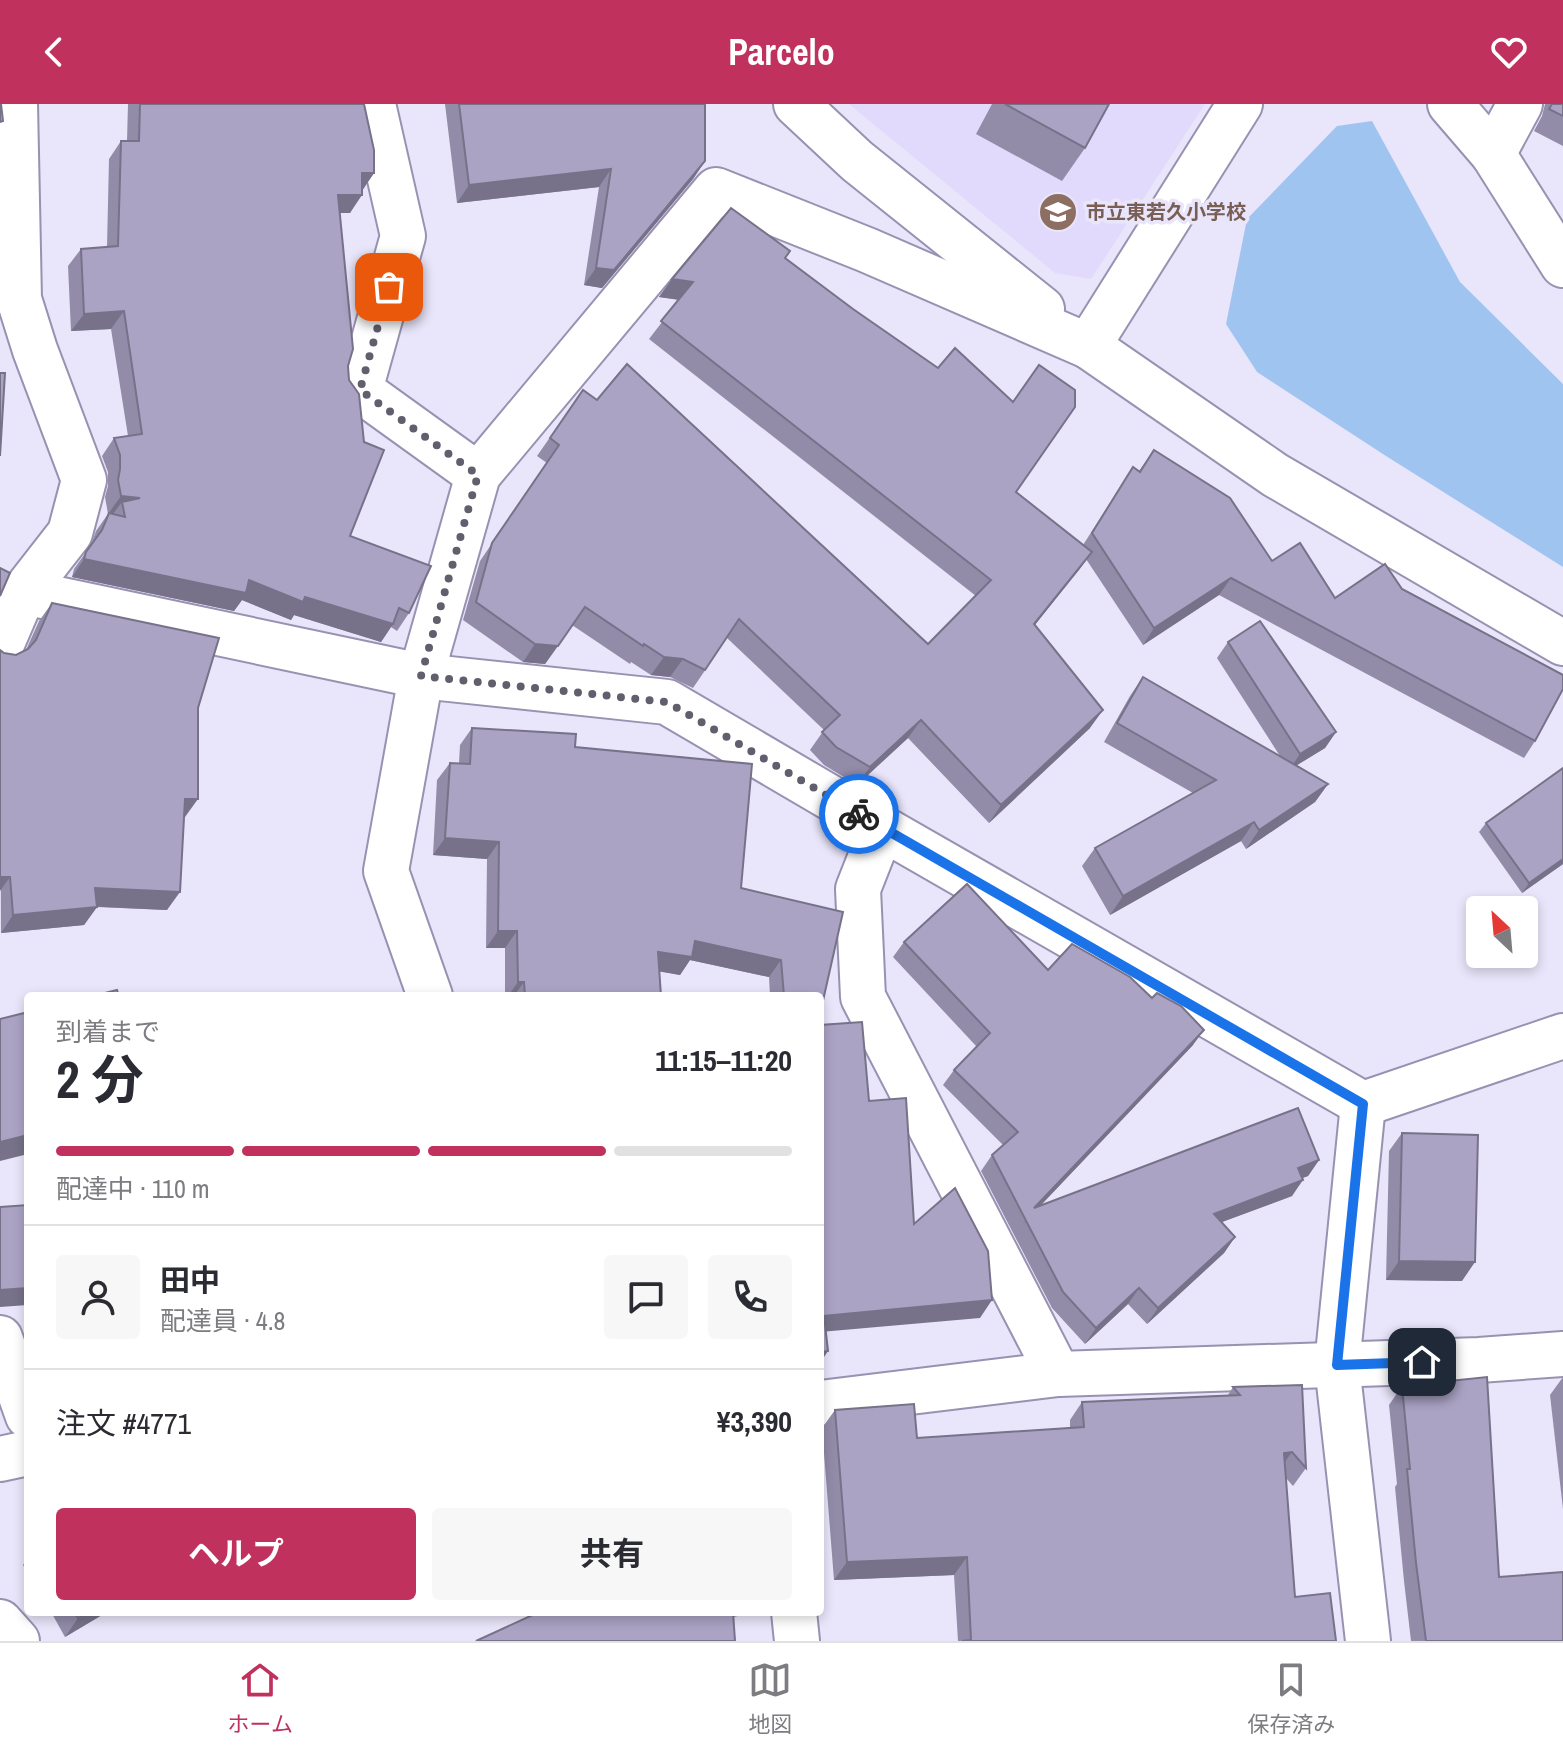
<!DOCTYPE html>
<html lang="ja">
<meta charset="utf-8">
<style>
body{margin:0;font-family:"Archivo Narrow","Noto Sans JP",sans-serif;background:#f7f7f7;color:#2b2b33;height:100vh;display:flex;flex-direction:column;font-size:30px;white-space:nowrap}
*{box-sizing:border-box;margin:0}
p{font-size:26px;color:#7c7c81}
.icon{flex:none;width:44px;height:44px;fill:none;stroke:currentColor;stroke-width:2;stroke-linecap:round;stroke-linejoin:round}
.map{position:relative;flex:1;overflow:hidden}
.sheet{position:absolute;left:24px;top:888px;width:800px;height:624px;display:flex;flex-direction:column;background:#fff;border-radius:8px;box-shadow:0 4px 12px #0003}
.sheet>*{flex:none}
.needle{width:52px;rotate:334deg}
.fabs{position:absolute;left:1466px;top:792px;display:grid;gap:16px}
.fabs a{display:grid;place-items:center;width:72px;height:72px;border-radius:8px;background:#fff;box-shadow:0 4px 12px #0003;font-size:40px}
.pin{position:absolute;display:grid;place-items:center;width:68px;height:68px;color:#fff;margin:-34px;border-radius:16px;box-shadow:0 4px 12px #0006}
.courier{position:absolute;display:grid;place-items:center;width:80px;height:80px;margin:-40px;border:6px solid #1a73e8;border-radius:50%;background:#fff;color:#222;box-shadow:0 2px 10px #0007}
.overview em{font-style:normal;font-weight:700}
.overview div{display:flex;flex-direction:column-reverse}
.overview{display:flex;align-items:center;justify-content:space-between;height:136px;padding:0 32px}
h1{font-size:52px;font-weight:700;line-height:60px}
.bar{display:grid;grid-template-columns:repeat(4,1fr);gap:12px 8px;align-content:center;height:96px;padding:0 32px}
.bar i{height:10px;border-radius:6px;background:#e1e1e2}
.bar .on{background:#c0325d}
.bar p{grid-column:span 4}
.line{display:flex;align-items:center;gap:20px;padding:0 32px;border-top:2px solid #e1e1e2}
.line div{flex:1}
.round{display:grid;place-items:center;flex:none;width:84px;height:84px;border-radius:8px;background:#f7f7f7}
.action{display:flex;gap:16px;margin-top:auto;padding:16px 32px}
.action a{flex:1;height:92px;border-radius:8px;background:#c0325d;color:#fff;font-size:32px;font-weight:700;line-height:92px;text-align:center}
.action a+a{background:#f7f7f7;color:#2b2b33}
header{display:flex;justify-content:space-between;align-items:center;height:104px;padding:0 32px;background:#c0325d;color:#fff;font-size:36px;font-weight:700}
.tabs{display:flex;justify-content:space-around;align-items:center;height:112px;border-top:2px solid #e1e1e2;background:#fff;font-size:22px;color:#7c7c81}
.tabs a{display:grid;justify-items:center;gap:4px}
.tabs .on{color:#c0325d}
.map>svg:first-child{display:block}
.built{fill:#e1dafc}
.water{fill:#a0c4f0}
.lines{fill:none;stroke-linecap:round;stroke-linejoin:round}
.street-casing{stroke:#9891b1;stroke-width:48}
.secondary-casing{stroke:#9891b1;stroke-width:48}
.street{stroke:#fff;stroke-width:44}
.secondary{stroke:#fff;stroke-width:44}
.wall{fill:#928ca9}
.shaded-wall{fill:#777289}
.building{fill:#aaa3c4;stroke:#777289;stroke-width:2}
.done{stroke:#615e6d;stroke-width:8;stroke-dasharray:0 14.4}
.route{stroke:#1a73e8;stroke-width:10}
.labels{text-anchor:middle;stroke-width:7;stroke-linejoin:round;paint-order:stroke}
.education-label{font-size:20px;font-weight:bold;fill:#785e54;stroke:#e9e5fa;text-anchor:start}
</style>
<header><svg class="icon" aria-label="back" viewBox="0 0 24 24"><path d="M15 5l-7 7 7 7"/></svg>Parcelo<svg class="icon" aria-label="heart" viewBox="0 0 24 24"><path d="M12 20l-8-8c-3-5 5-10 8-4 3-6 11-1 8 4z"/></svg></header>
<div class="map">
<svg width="1563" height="1537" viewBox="0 0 1563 1537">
<rect width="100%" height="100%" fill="#e9e5fa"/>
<polygon class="built" points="849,0 1205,0 1091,175 1055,169"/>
<polygon class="water" points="1372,17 1460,178 1563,280 1563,463 1386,352 1257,268 1226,220 1247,115 1337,22"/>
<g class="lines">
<defs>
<g id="street">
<polyline points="373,0 403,132 360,286 478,371"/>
<polyline points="796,0 857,57 1042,205"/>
<polyline points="1450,0 1493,50 1520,0"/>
<polyline points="1493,50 1563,161"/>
<polyline points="24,488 421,572 667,598 882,724"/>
<polyline points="0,544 24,488 70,429 84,376 35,246 19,195 15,0"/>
<polyline points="430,892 386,767 421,572 478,371 716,86 867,146 1088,242"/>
<polyline points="1363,1000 1337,1261 1368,1537"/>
<polyline points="0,1234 28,1312"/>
<polyline points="1058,1270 863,893 858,785 882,724 1363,1000 1563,932"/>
<polyline points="820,1299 1058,1270 1479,1256 1563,1250"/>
<polyline points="0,1355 28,1349"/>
<polyline points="794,1508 797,1537"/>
<polyline points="0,1518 17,1537"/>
</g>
<polyline id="secondary" points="1240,0 1088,242 1275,371 1563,539"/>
</defs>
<use href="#street" class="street-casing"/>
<use href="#secondary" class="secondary-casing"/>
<use href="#street" class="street"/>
<use href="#secondary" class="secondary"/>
</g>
<g class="wall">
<polygon points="128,0 364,0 374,69 362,86 350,109 340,109 348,262 350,432 409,509 397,527 391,523 381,538 294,511 291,516 242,496 234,507 72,473 74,465 91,441 96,427 108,410 105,393 108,382 108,368 102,352 114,334 128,332 111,225 71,227 68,162 81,145 107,143 109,55 121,37 127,37"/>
<polygon points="445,0 705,0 705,57 693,75 602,184 584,181 599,83 457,99"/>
<polygon points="992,0 1109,0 1085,44 1062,77 976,30"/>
<polygon points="1545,0 1563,0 1563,42 1534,27 1542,12"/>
<polygon points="786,154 1016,388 1083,441 1133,363 1139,367 1154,346 1272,457 1335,494 1402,485 1535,637 1524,654 1219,491 1143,541 1086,455 1035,521 1090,624 989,719 908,634 857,681 824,661 810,646 824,626 727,534 693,584 670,573 651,571 631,558 630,560 572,521 545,560 523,558 463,516 480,457 547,359 537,352 583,286 928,540 976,492 649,235 679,196 659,193 672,175"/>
<polygon points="52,499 198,604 185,713 184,713 167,806 97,803 84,821 1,829 0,546 4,549 16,551 26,546 39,517"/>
<polygon points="1228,538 1336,628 1325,644 1297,661 1328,680 1315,698 1246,745 1241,737 1110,811 1082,762 1095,744 1193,689 1104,638 1130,592 1143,573 1280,652 1217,554"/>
<polygon points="472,624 575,643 741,784 820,892 770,892 769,873 690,856 680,871 659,867 661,892 505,892 505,844 486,844 487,755 433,751 437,676 450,659 459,659 460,641"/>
<polygon points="1563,664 1563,760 1522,789 1479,728 1486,719"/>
<polygon points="904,838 1048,866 1193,941 1040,1102 1319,1056 1308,1072 1302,1074 1292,1092 1222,1118 1235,1133 1224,1149 1147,1220 1128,1200 1085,1240 1052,1204 981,1067 992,1051 1003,1041 943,981 954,966 977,943 893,853"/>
<polygon points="1402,1029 1462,1177 1386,1176 1389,1047"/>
<polygon points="1563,1273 1563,1405 1550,1291"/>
<polygon points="1402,1282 1499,1473 1563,1537 1411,1537 1404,1477 1395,1383 1397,1380 1389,1301"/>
<polygon points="1233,1283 1306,1364 1293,1382 1286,1374 1295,1493 1336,1537 958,1537 954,1471 834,1476 822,1324 835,1306 917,1334 1070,1324 1070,1316 1082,1298 1228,1291"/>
<polygon points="28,1454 28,1470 23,1461"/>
<polygon points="51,1508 107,1508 65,1533"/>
</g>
<g class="shaded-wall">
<polygon points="705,57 693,75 602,184 584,181 596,164"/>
<polygon points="611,65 599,83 457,99 469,81"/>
<polygon points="362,69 374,69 362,87"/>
<polygon points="338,91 362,91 350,109 326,109"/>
<polygon points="672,175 693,178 681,196 659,193"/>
<polygon points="124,207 111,225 71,227 84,210"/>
<polygon points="121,392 140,394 122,398 113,410 108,410"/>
<polygon points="1092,448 1079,466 1021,538 1034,520"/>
<polygon points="84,455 249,476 393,520 381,538 294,511 291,516 242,496 234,507 72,473"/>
<polygon points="1231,474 1219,491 1143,541 1154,524"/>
<polygon points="535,540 558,542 545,560 523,558"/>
<polygon points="664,553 683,555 670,573 651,571"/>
<polygon points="1103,606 1090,624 989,719 1001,701"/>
<polygon points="921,616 908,634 857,681 870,663"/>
<polygon points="1336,628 1325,644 1289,666 1300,650"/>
<polygon points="1328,680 1315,698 1246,745 1259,726"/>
<polygon points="185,695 198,695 185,713 172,713"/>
<polygon points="1254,718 1241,737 1110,811 1123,792"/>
<polygon points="445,734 499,738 487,755 433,751"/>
<polygon points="1563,755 1563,760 1522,789 1529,779"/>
<polygon points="0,773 10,773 0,787"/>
<polygon points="95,784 180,788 167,806 82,802"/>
<polygon points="97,803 84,821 1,829 13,811"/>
<polygon points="498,827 517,827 505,844 486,844"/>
<polygon points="695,837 781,856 769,873 690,856 680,871 645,865 658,848"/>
<polygon points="518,878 524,878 514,892 508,892"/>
<polygon points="1204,926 1193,941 1023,1120 1034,1104"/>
<polygon points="28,1031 28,1050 0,1057 0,1038"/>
<polygon points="1319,1056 1308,1072 1287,1080 1298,1064"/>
<polygon points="1303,1076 1292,1092 1203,1125 1214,1110"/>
<polygon points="1235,1133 1224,1149 1147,1220 1158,1204"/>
<polygon points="1399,1157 1475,1158 1462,1177 1386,1176"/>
<polygon points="28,1184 28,1201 0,1203 0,1186"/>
<polygon points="1139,1184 1128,1200 1085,1240 1096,1224"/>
<polygon points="992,1196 980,1214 820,1228 824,1212"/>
<polygon points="828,1247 820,1259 820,1248"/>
<polygon points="1292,1348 1279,1366 1284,1349"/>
<polygon points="967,1453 954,1471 834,1476 847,1458"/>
<polygon points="89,1508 107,1508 65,1533 78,1514"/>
<polygon points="724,1508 752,1508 750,1510 720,1515"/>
</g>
<g class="building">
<polygon points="0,0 1,0 3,17 0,18"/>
<polygon points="140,0 364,0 374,46 374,69 362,69 362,91 338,91 353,245 348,262 349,276 359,290 364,338 384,346 350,432 431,462 409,509 399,504 393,520 305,493 303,498 249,476 246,489 84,455 86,448 102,426 109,409 125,413 122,398 140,394 121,392 118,376 120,365 120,351 114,334 142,330 124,207 84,210 81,145 118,142 121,37 139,37"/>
<polygon points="459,0 705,0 705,57 614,166 596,164 611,65 469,81"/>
<polygon points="1005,0 1109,0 1085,44"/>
<polygon points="1552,0 1563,0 1563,12 1549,5"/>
<polygon points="731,104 790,147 785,154 853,205 938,264 955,244 1013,298 1039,261 1075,286 1075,303 1016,388 1092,448 1034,520 1103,606 1001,701 921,616 870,663 836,643 822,628 840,611 739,515 705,566 683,555 664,553 644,540 643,542 585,503 558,542 535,540 476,498 492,439 559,341 550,334 583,286 597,296 627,260 928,540 991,476 661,217 693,178 672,175"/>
<polygon points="0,269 5,269 0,352"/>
<polygon points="1154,346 1230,394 1272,457 1300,439 1335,494 1385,460 1402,485 1563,571 1563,585 1535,637 1231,474 1154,524 1092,429 1133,363 1140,368"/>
<polygon points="0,464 10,469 0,492"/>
<polygon points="52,499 219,534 198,604 198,695 185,695 180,788 95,784 97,803 13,811 10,773 0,773 0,546 4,549 16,551 28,545 36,536"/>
<polygon points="1260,517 1336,628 1300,650 1228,538"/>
<polygon points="1143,573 1328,680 1259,726 1254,718 1123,792 1095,744 1216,676 1117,619"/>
<polygon points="472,624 576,630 575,643 752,660 741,784 843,808 820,910 820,892 784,892 781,856 695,837 692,853 658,848 661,892 525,892 524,878 518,878 517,827 498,827 499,738 445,734 450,659 470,660"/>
<polygon points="1563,664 1563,755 1529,779 1486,719"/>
<polygon points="967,780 1048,866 1072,840 1130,873 1152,894 1157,889 1181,902 1204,926 1034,1104 1298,1004 1319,1056 1298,1064 1303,1076 1214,1110 1235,1133 1158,1204 1139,1184 1096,1224 1063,1188 992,1051 1018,1028 954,966 990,929 904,838"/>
<polygon points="117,886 119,892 93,892"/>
<polygon points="28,908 28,1031 0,1038 0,915"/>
<polygon points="862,918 869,997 906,994 914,1120 955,1084 988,1147 992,1196 824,1212 828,1247 820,1248 820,921"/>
<polygon points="1402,1029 1478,1031 1475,1158 1399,1157"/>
<polygon points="28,1101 28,1184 0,1186 0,1103"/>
<polygon points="1487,1273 1499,1473 1563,1468 1563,1537 1426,1537 1416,1459 1407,1365 1410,1365 1402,1282"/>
<polygon points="1302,1281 1306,1364 1292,1348 1284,1349 1295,1493 1330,1489 1336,1537 962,1537 971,1536 967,1453 847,1458 835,1306 914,1300 917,1334 1084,1323 1082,1298 1240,1291 1233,1283"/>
<polygon points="74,1508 89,1508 78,1514"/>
<polygon points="539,1508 733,1508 735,1537 476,1537"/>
</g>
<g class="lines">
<polyline class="done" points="389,183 360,286 478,371 421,572 667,598 859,710"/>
<polyline class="route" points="859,710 1363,1000 1337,1261 1422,1258"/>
</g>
<defs>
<symbol id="school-disc" viewBox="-11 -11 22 22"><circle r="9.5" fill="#8d6e63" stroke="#e9e5fa"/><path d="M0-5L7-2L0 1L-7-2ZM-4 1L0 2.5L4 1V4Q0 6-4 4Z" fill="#fff"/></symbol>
</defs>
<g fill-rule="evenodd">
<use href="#school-disc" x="1036" y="86" width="44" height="44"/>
</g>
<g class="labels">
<g class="education-label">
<text x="1086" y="115">市立東若久小学校</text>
</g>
</g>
</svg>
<div class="fabs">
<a><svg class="needle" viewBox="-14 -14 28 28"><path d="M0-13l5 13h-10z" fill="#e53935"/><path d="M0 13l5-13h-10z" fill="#7c7c81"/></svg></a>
</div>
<div class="pin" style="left:389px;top:183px;background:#ea580c"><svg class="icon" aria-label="bag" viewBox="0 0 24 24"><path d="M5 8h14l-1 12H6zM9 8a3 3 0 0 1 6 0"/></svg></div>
<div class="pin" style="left:1422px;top:1258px;background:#1f2937"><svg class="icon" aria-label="home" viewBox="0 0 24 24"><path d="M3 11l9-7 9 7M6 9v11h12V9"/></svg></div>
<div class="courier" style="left:859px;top:710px"><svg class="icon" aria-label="bike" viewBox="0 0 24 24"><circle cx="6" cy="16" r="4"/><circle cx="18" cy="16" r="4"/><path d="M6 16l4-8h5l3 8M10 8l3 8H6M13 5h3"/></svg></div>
<section class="sheet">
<div class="overview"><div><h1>2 分</h1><p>到着まで</p></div><em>11:15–11:20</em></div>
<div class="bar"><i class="on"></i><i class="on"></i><i class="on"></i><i></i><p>配達中 · 110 m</p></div>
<div class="line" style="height:144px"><a class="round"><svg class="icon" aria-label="person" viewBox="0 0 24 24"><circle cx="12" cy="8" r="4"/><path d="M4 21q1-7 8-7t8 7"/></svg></a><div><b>田中</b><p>配達員 · 4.8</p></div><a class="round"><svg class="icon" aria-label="chat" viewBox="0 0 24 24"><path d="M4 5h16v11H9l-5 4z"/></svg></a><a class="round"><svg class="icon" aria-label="phone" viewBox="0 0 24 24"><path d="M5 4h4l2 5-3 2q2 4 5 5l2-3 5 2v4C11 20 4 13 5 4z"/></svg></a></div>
<div class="line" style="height:104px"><div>注文 #4771</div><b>¥3,390</b></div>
<div class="action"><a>ヘルプ</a><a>共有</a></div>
</section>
</div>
<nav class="tabs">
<a class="on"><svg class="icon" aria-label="home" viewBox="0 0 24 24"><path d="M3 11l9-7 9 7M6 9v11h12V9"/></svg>ホーム</a>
<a><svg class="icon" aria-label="map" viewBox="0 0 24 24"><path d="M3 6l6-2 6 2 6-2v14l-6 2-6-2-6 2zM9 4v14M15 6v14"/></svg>地図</a>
<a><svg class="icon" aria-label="saved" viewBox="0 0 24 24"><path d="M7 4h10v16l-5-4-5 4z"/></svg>保存済み</a>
</nav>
